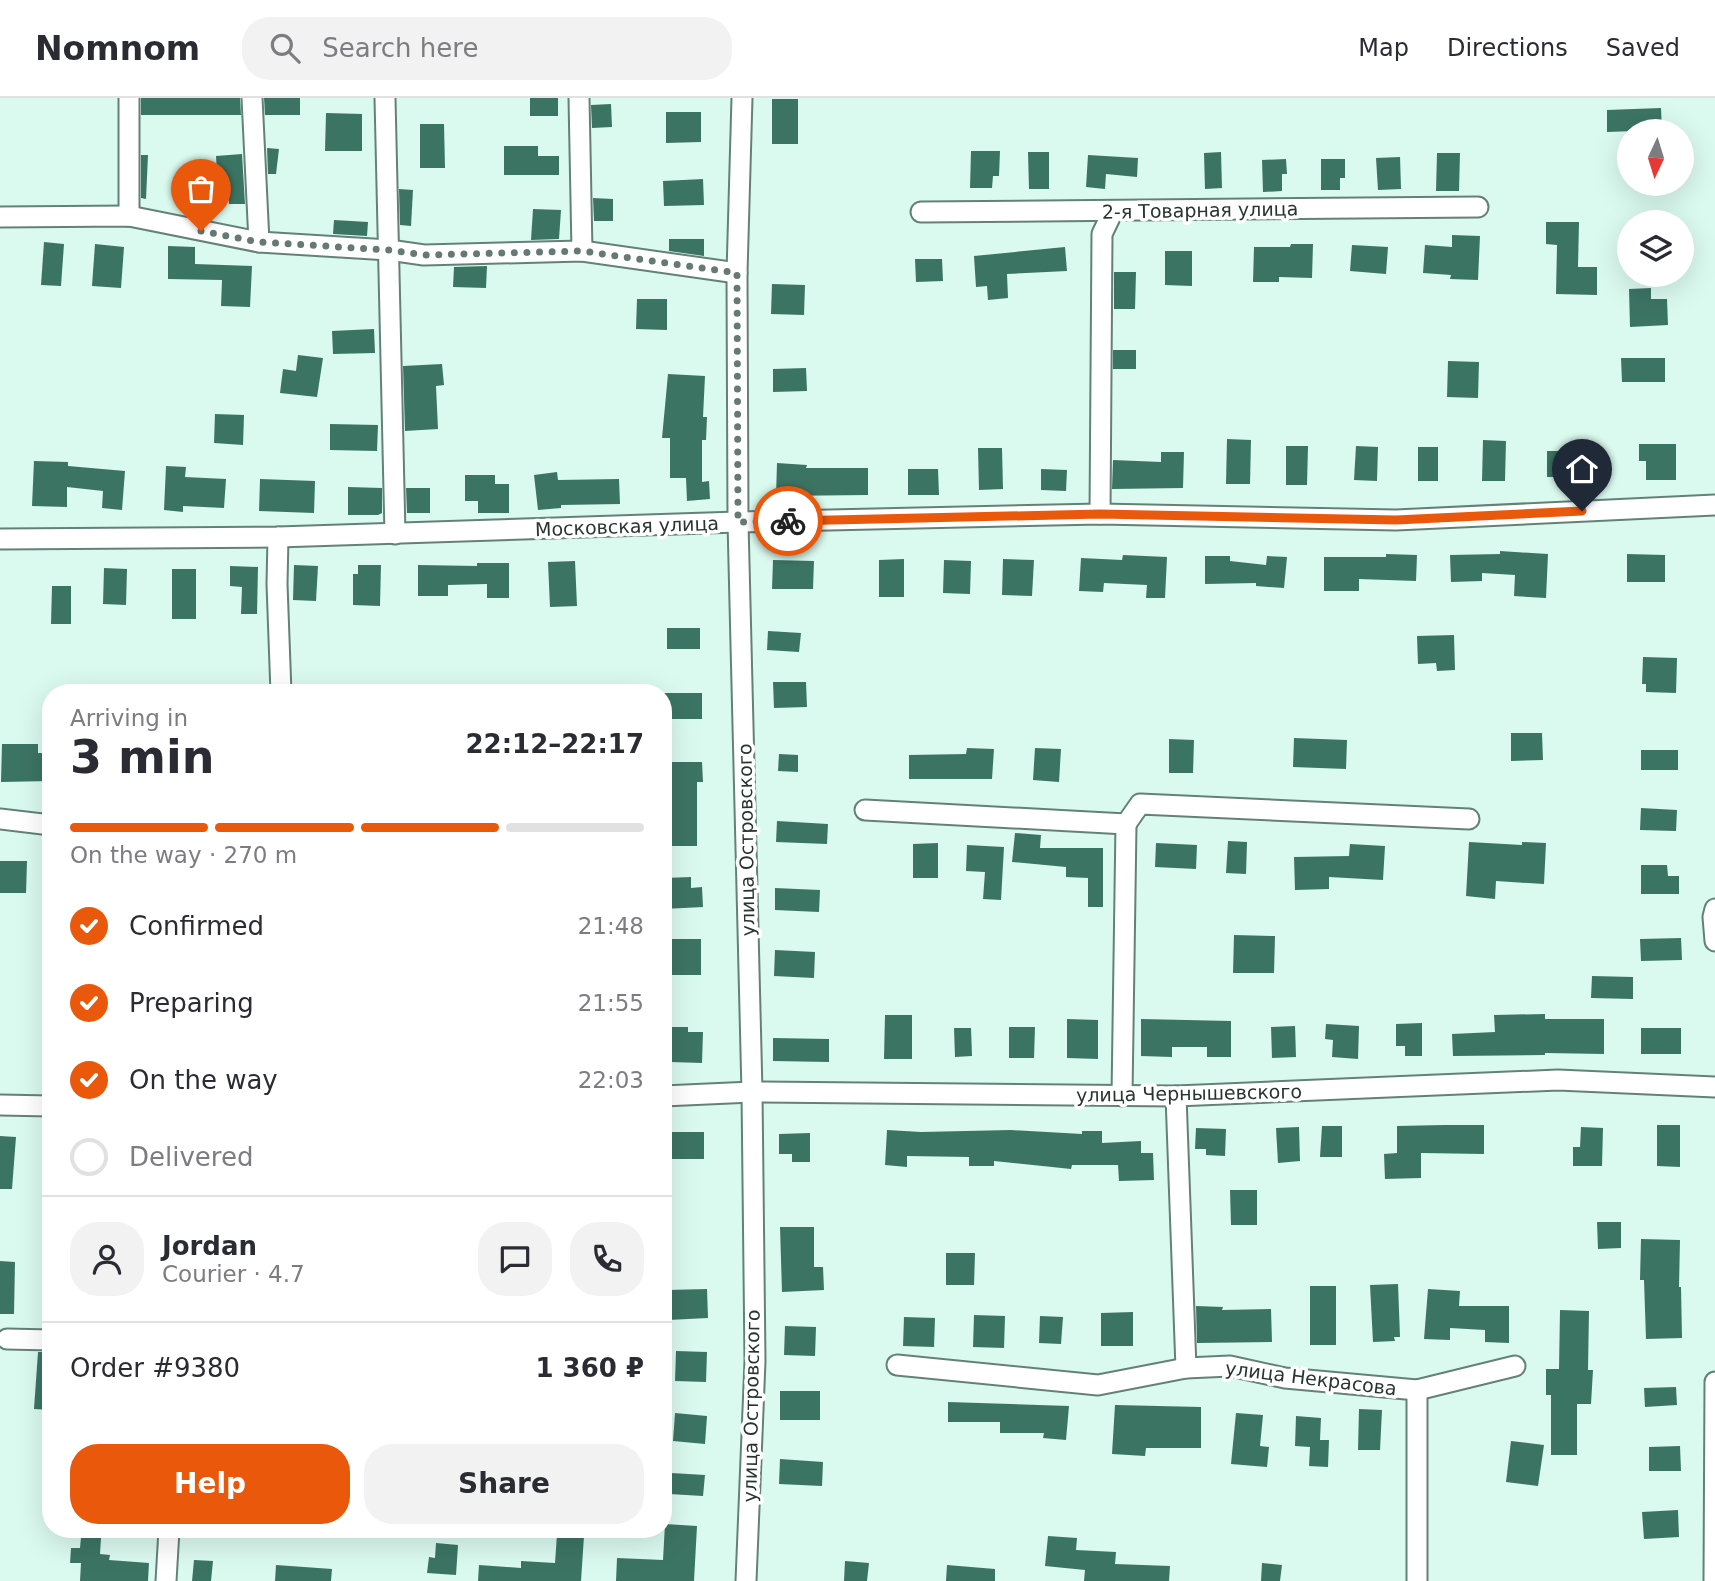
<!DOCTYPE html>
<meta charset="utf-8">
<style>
body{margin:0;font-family:"DejaVu Sans",sans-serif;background:#f2f2f3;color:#2b2b33;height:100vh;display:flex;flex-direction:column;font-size:26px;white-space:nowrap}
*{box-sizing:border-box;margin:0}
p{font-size:23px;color:#7c7c81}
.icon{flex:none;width:38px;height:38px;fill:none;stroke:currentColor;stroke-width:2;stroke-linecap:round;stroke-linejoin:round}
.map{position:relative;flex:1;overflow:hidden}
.drawer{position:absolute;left:42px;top:586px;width:630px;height:854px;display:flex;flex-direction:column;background:#fff;border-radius:28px;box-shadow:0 7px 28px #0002}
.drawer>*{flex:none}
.needle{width:46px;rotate:184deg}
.tools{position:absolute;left:1617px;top:21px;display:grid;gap:14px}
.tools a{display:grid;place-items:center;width:77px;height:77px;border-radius:50%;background:#fff;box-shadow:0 7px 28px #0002;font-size:35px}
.pin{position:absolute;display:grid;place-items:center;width:60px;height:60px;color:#fff;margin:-72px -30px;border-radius:50% 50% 50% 0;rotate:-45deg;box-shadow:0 0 7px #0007}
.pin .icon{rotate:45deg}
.courier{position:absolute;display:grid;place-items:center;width:70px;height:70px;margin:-35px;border:5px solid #ea580c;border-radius:50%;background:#fff;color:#222;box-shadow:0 2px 9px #0007}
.headline em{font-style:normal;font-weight:600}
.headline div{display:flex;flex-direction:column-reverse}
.headline{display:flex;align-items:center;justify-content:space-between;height:119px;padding:0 28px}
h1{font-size:46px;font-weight:600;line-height:52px}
.bar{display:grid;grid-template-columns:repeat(4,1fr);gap:10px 7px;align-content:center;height:84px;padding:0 28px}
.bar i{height:9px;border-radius:5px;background:#e1e1e2}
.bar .on{background:#ea580c}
.bar p{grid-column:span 4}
.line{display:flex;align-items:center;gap:18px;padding:0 28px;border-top:2px solid #e1e1e2}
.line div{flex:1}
.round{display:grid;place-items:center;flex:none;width:74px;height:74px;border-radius:28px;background:#f2f2f3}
ol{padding:0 28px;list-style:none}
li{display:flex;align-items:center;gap:21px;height:77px}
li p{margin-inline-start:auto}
li .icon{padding:7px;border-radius:50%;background:#ea580c;color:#fff;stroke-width:4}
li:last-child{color:#7c7c81}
li i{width:38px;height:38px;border:4px solid #e1e1e2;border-radius:50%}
.button{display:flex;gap:14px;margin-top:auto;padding:14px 28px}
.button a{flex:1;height:80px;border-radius:28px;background:#ea580c;color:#fff;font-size:28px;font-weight:600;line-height:80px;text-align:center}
.button a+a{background:#f2f2f3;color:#2b2b33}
header{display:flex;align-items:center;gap:42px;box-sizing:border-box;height:98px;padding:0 35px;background:#fff;border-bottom:2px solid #e1e1e2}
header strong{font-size:33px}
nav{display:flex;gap:38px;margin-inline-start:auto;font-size:24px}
.search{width:490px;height:63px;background:#f2f2f3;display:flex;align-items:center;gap:18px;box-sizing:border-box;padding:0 24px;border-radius:28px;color:#7c7c81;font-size:26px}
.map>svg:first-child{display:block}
.building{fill:#3c7464}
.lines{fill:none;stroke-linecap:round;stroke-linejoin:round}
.minor-casing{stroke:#648178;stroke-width:23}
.minor{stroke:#fff;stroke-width:19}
.done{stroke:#667973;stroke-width:7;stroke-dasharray:0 12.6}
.route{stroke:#ea580c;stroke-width:9}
.labels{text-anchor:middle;stroke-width:7;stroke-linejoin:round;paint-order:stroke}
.street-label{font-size:19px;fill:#283430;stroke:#fff}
</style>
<header>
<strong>Nomnom</strong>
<div class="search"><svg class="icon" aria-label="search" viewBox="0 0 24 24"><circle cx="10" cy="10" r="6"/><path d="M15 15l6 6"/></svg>Search here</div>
<nav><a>Map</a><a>Directions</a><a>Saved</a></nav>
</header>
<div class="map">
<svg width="1715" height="1483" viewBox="0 0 1715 1483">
<rect width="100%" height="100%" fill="#daf9ef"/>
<g class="building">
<polygon points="141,0 240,0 241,17 141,17"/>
<polygon points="264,0 300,0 300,17 265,17"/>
<rect x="530" y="0" width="28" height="18"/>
<rect x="772" y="1" width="26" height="45"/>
<polygon points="611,6 612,29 592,30 591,7"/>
<polygon points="1661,10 1662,32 1607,34 1607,12"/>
<polygon points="666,14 701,14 701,44 666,45"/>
<polygon points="326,15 362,16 362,53 325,53"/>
<polygon points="420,26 444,26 445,70 420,70"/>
<polygon points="504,48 538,48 538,58 559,58 559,77 504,77"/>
<polygon points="267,50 279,51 276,76 268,76"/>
<polygon points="971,53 1000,53 999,78 993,78 992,90 970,90"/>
<polygon points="1028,54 1049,54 1049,91 1029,91"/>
<polygon points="1221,54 1222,90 1205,91 1204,55"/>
<polygon points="1437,55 1460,55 1459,93 1436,93"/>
<polygon points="242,56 245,106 229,106 228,90 218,90 216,58"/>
<polygon points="141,57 148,57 146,101 141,100"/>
<polygon points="1088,57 1138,60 1137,79 1106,76 1105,91 1086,89"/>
<polygon points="1400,59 1401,91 1378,92 1376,60"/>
<polygon points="1286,61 1287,76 1282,76 1282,93 1263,94 1262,62"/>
<polygon points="1321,61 1345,61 1345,80 1340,80 1340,92 1321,92"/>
<polygon points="703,81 704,107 664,108 663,83"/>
<polygon points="399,91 413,92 411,128 400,127"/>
<polygon points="593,100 613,101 613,123 594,123"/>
<polygon points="533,111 561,112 559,141 531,142"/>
<polygon points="334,122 368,124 367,138 333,136"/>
<polygon points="1546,124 1579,124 1578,169 1597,169 1597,197 1556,196 1557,147 1546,146"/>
<polygon points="1452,137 1480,138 1478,182 1450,181 1451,177 1423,175 1425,147 1452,149"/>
<polygon points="669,141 704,141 704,158 669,153"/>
<polygon points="44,144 64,146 61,188 41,187"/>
<polygon points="95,146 124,149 121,190 92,188"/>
<polygon points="1291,146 1313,146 1312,180 1279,179 1279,184 1253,184 1254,149 1290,149"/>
<polygon points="1352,147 1388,149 1386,176 1350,173"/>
<polygon points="168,148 195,149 195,166 252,168 250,209 221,208 222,182 168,181"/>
<polygon points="1065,149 1067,173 1007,176 1008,200 988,202 987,188 976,189 974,158"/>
<polygon points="1165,153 1192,153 1192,188 1165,187"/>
<polygon points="915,161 942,161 943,183 916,184"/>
<polygon points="487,168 486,190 453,189 454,169"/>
<polygon points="1114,174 1136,174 1135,211 1114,211"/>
<polygon points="772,186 805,187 804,217 771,216"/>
<polygon points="1651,190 1651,201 1667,201 1668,227 1630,229 1629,191"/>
<polygon points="637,201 667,201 667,232 636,231"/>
<polygon points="374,231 375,255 333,256 332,233"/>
<rect x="1113" y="252" width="23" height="19"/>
<polygon points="298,257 323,260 317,299 280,295 283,271 296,273"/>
<polygon points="1621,260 1665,260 1665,284 1622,284"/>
<polygon points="1448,263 1479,264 1478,300 1447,299"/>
<polygon points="442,266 444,287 436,288 438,331 405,333 403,268"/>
<polygon points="806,270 807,293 773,294 773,271"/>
<polygon points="668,276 705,278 703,319 707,319 706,342 702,342 702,384 709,383 710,401 687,403 686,380 670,380 670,340 662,340"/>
<polygon points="215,316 244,317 243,347 214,345"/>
<polygon points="330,326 378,327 377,353 330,352"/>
<polygon points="1227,341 1251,342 1250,386 1226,386"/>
<polygon points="1483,342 1506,343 1505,383 1482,383"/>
<polygon points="1639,346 1676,346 1676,382 1646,382 1646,363 1639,363"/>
<polygon points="1286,348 1308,348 1307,387 1286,387"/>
<polygon points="1356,348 1378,349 1377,383 1354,382"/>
<rect x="1418" y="349" width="20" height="34"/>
<polygon points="978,350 1002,350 1003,391 979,392"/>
<rect x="1547" y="353" width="30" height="26"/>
<polygon points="1161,354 1184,354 1183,390 1112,391 1113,362 1161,364"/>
<polygon points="34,363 68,364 68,368 125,373 122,412 102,410 103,393 67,389 67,409 32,408"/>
<polygon points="777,365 807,367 806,370 868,370 868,397 776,398"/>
<polygon points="166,368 186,369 185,379 226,381 224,410 183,408 183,414 164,412"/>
<polygon points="908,371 938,371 939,397 908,397"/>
<polygon points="1041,371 1067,372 1066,393 1041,392"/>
<polygon points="557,374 558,382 619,381 620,406 561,407 561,410 538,412 534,377"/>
<polygon points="465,377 495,377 495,386 509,386 509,415 478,415 478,403 465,403"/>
<polygon points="260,381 315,383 314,415 259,413"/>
<polygon points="348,389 382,390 382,415 378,417 348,417"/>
<polygon points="406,390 430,390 430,415 407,415"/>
<polygon points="1500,453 1548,456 1546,500 1514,498 1515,477 1482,475 1482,483 1451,484 1450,457 1500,456"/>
<polygon points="1386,456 1417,457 1416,483 1359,481 1359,493 1324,493 1324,459 1386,459"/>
<polygon points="1627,456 1665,457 1665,484 1627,484"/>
<polygon points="1123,457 1167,459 1165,500 1146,500 1147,487 1104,485 1103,494 1079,493 1081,460 1122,462"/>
<polygon points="1205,458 1230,458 1230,463 1266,467 1267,458 1287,459 1284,490 1256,488 1256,485 1205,486"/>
<polygon points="904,461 904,499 879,499 879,462"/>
<polygon points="1003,461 1034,462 1032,498 1002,497"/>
<polygon points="773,462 814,463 813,491 772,491"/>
<polygon points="944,462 971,463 970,496 943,495"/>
<polygon points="575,463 577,508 550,509 548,464"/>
<polygon points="477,465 509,465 509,500 487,500 487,486 448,487 448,498 418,498 418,467 477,468"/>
<polygon points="294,467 318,468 316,503 293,502"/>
<polygon points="358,467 381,467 380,508 353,507 353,476 358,476"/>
<polygon points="230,468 258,469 257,516 241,516 242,489 230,488"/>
<polygon points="104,470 127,471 126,507 103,506"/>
<rect x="172" y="471" width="24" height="50"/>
<polygon points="52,488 71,488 71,526 51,526"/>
<rect x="667" y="530" width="33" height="21"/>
<polygon points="768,533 801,535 799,554 767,552"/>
<polygon points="1454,537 1455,572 1437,573 1436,565 1418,566 1417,538"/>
<polygon points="1643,559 1677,560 1676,595 1646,594 1646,586 1642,586"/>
<polygon points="773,584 806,584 807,609 774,610"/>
<rect x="663" y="595" width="39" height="26"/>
<polygon points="1511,635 1542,635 1543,662 1511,663"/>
<polygon points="1294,640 1347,642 1346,671 1293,669"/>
<polygon points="1169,641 1194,642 1193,675 1169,675"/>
<polygon points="2,646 38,646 38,655 51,655 51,683 1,684"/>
<polygon points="967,650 994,651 992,681 909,681 909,657 966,656"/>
<polygon points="1035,650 1061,651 1059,684 1033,682"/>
<rect x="1641" y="652" width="37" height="20"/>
<polygon points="779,656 798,657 798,674 778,673"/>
<polygon points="665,664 702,664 703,684 697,684 697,748 663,748 663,713 666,713"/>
<polygon points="1641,710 1677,712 1676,733 1640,732"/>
<polygon points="777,723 828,726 827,746 776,744"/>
<polygon points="1015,735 1041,737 1040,750 1103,750 1103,809 1088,809 1088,780 1066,779 1066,769 1012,764"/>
<polygon points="1228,743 1247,744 1246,776 1226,775"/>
<polygon points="1469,744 1522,747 1522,744 1546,745 1544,786 1496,783 1495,801 1466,798"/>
<polygon points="938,745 938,780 913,780 913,746"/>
<polygon points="1156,745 1197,747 1196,771 1155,769"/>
<polygon points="1350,746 1385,748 1383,782 1329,779 1329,791 1295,792 1294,759 1349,758"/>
<polygon points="967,747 1004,749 1001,802 983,801 985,774 966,773"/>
<polygon points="0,763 27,763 26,795 0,795"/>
<polygon points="1641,767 1667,767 1668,778 1679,778 1679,796 1641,796"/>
<polygon points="691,779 691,790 702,789 703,809 664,811 664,780"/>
<polygon points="775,790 820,792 819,814 775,812"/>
<polygon points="1234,837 1275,838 1274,875 1233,875"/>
<polygon points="1681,840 1682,862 1641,863 1640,841"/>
<rect x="670" y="841" width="31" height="36"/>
<polygon points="775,852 815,854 814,880 774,878"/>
<polygon points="1592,878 1633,879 1633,901 1591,900"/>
<polygon points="1545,916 1545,921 1604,921 1604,956 1545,955 1545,957 1453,958 1452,936 1495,934 1494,917"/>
<polygon points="885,917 912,917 912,961 884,961"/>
<polygon points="1067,921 1098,922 1098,961 1067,960"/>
<polygon points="1141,921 1231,923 1231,959 1207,959 1207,949 1172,949 1172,959 1141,958"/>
<polygon points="1422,925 1422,958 1405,958 1405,948 1396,948 1396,926"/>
<polygon points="1326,926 1359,928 1358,961 1332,959 1333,942 1325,941"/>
<polygon points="1295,928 1296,959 1272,960 1271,929"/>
<polygon points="670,929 688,929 688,934 703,934 702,965 670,964"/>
<polygon points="1009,929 1035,929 1034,960 1009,960"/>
<polygon points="954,930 971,930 972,958 955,959"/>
<rect x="1641" y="930" width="40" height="26"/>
<polygon points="773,940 829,941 829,964 773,963"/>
<polygon points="1444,1027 1484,1027 1484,1056 1421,1055 1421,1080 1385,1081 1384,1056 1397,1055 1397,1028"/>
<polygon points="1657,1027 1680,1027 1680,1069 1657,1068"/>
<polygon points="1322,1028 1342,1028 1342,1059 1320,1059"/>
<polygon points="1299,1029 1300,1063 1278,1065 1276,1030"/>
<polygon points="1581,1029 1603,1030 1602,1068 1573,1068 1573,1049 1580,1049"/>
<polygon points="1196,1030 1226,1031 1225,1058 1206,1057 1206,1051 1195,1051"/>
<polygon points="887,1032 921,1034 1011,1032 1082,1036 1082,1033 1102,1033 1102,1045 1141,1043 1141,1055 1153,1055 1154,1082 1119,1083 1118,1067 1072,1067 1071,1071 994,1063 994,1068 969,1068 969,1059 907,1058 907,1069 885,1067"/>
<rect x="667" y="1034" width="37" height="27"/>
<polygon points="810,1035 810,1064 792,1064 792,1056 779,1056 779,1036"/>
<polygon points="0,1038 16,1039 12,1091 0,1091"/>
<polygon points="1230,1092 1257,1092 1257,1127 1231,1127"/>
<polygon points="1597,1124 1621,1124 1621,1150 1598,1151"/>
<polygon points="780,1129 814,1129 814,1169 823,1169 824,1192 782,1194"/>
<polygon points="1641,1141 1680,1142 1679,1189 1681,1189 1682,1240 1646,1241 1644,1182 1640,1182"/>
<polygon points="946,1155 975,1155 974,1187 946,1187"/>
<polygon points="0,1163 15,1164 14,1216 0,1216"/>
<polygon points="1398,1186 1400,1239 1394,1239 1395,1243 1373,1244 1370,1187"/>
<rect x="1310" y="1188" width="26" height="59"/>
<polygon points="707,1191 708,1220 668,1222 667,1192"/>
<polygon points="1428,1191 1460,1193 1459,1208 1509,1208 1509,1245 1485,1244 1485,1232 1450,1230 1450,1242 1424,1241"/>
<polygon points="1196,1208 1223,1209 1222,1212 1271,1211 1272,1244 1197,1245"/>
<polygon points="1560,1212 1589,1213 1588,1272 1593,1272 1591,1306 1577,1306 1577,1357 1551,1357 1551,1297 1546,1297 1546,1271 1559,1271"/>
<polygon points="1133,1214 1133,1248 1101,1248 1101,1215"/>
<polygon points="974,1217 1005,1218 1004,1250 973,1249"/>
<polygon points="1040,1218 1063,1219 1061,1246 1039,1245"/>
<polygon points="904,1219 935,1220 934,1249 903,1248"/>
<polygon points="785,1228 816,1229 815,1258 784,1257"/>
<polygon points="676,1253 707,1254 706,1284 675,1283"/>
<polygon points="38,1254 51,1254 51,1312 34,1311"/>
<polygon points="1676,1289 1677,1307 1645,1309 1644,1290"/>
<rect x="780" y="1293" width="40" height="29"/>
<polygon points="948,1304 1069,1308 1066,1342 1043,1340 1044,1335 1000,1335 1000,1324 948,1324"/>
<polygon points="1115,1307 1201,1309 1201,1350 1146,1350 1145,1358 1112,1356"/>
<polygon points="1359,1311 1382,1312 1380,1352 1358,1352"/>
<polygon points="675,1315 707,1318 705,1346 673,1343"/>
<polygon points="1236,1315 1263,1317 1260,1348 1269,1349 1267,1369 1231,1366"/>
<polygon points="1296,1318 1321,1320 1320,1342 1329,1342 1328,1369 1309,1368 1310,1349 1295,1348"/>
<polygon points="1511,1343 1544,1347 1538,1388 1506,1384"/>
<polygon points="1680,1348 1681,1373 1649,1373 1649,1349"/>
<polygon points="780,1361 823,1364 822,1388 779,1386"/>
<polygon points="671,1375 705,1377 703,1398 669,1396"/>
<polygon points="1678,1412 1679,1439 1644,1441 1642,1414"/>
<polygon points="665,1426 697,1428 694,1483 616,1483 617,1460 663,1462"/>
<polygon points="557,1436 584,1438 581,1483 478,1483 479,1467 521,1470 521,1463 555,1465"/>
<polygon points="1048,1438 1077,1440 1076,1452 1116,1454 1115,1466 1170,1468 1169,1483 1084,1483 1085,1472 1045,1468"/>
<polygon points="81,1439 101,1440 100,1456 110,1457 109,1462 149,1465 148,1483 80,1483 81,1465 70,1465 71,1450 80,1450"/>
<polygon points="436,1445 458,1447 456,1477 427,1475 429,1459 435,1460"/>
<polygon points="194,1462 213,1463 211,1483 192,1483"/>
<polygon points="845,1463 869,1465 867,1483 844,1483"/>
<polygon points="1262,1465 1282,1467 1280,1483 1261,1483"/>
<polygon points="276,1467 332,1471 331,1483 275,1483"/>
<polygon points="947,1467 995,1471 995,1483 946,1483"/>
</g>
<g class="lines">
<defs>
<g id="minor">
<polyline points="252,0 259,144"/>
<polyline points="385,0 395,436"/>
<polyline points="579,0 582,153"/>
<polyline points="742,0 737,175 738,424 752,994 755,1263 746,1483"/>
<polyline points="921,114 1478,109"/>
<polyline points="129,118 129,0"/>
<polyline points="0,119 129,118 259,144 389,152 424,157 582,153 737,175"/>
<polyline points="1100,416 1102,136 1113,113"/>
<polyline points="278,439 277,486 281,595"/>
<polyline points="0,441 278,439 738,424 1100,416 1396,422 1715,407"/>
<polyline points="865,712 1126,726 1140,706 1469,721"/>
<polyline points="0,721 51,727"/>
<polyline points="1715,811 1713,819 1715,843"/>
<polyline points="663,998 752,994 1176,998 1558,982 1715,989"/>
<polyline points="1122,998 1126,726"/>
<polyline points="1176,998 1186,1270"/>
<polyline points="0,1007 51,1008"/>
<polyline points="7,1241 51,1242"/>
<polyline points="897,1267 1098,1287 1186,1270 1230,1268 1285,1280 1417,1292 1515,1268"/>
<polyline points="166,1483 169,1432"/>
<polyline points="1417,1483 1417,1292"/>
<polyline points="1714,1483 1715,1284"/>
</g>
</defs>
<use href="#minor" class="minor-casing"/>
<use href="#minor" class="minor"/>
</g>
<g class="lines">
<polyline class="done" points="201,133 259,144 389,152 424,157 582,153 737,175 738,424 788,423"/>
<polyline class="route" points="788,423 1100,416 1396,422 1582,413"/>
</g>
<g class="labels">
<g class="street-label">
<text transform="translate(1200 112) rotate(-1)" y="7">2-я Товарная улица</text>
<text transform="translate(627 428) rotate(-2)" y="7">Московская улица</text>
<text transform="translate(746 742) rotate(-91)" y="7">улица Островского</text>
<text transform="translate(1189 995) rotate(-1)" y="7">улица Чернышевского</text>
<text transform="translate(1311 1280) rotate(7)" y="7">улица Некрасова</text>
<text transform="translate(751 1308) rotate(-89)" y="7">улица Островского</text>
</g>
</g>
</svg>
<div class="tools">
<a><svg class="needle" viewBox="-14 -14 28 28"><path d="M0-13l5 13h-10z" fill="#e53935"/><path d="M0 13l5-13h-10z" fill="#7c7c81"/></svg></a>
<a><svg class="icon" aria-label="layers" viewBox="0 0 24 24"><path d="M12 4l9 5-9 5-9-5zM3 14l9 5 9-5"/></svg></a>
</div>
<div class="pin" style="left:201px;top:133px;background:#ea580c"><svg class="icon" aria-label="bag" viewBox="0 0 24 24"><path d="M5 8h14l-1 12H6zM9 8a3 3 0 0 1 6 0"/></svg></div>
<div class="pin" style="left:1582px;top:413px;background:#1f2937"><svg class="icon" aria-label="home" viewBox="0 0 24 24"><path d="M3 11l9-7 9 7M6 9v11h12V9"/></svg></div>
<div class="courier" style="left:788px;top:423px"><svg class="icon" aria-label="bike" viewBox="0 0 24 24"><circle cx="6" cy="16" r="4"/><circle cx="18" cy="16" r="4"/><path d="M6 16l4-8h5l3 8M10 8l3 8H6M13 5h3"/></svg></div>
<section class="drawer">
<div class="headline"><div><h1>3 min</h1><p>Arriving in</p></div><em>22:12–22:17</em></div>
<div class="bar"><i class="on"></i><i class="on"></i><i class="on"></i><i></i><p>On the way · 270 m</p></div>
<ol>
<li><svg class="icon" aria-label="check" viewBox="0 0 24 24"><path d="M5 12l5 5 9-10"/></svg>Confirmed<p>21:48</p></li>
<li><svg class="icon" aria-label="check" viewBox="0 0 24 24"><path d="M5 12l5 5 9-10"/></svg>Preparing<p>21:55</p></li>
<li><svg class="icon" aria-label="check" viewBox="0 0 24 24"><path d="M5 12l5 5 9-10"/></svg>On the way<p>22:03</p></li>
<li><i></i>Delivered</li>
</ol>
<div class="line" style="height:126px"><a class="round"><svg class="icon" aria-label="person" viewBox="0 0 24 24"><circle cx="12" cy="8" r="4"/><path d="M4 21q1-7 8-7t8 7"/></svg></a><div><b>Jordan</b><p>Courier · 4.7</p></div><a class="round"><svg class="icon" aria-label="chat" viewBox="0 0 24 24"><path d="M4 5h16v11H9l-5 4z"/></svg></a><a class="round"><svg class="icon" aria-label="phone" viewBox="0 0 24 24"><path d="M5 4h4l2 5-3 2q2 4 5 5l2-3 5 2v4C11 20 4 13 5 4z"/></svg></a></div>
<div class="line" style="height:91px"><div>Order #9380</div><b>1 360 ₽</b></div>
<div class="button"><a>Help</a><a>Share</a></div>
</section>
</div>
